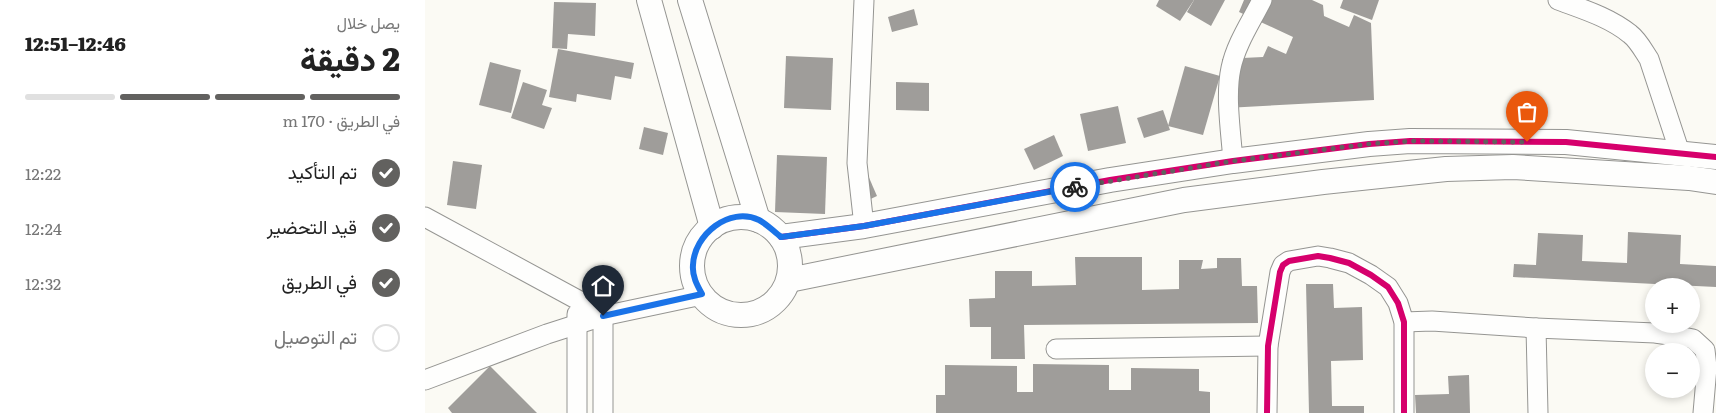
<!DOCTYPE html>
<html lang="ar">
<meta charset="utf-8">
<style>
body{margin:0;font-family:Literata,Vazirmatn,serif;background:#f6f6f6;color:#222;direction:rtl;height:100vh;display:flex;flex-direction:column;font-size:19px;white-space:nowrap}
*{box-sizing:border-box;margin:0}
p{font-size:16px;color:#767676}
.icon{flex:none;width:28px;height:28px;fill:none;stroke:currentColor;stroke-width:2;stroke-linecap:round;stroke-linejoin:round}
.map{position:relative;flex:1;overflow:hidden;direction:ltr}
.drawer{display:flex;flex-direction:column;background:#fff;width:425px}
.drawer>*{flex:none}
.tools{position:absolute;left:1220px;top:278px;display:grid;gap:10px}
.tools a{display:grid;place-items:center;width:55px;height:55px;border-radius:50%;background:#fff;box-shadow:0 2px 8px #0003;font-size:25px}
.pin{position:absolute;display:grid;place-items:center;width:42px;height:42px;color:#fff;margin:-51px -21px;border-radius:50% 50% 50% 0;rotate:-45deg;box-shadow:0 0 5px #0007}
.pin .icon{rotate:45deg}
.courier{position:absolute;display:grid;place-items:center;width:50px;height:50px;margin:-25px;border:4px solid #1a73e8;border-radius:50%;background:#fff;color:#222;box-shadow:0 1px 6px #0007}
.headline em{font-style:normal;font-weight:800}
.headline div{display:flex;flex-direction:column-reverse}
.headline{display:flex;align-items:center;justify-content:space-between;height:85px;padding:0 25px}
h1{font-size:32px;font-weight:800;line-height:38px}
.bar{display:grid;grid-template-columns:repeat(4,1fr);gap:8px 5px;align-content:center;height:60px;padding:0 25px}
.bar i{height:6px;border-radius:4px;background:#e0e0e0}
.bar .current{background:#62615f}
.bar p{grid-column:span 4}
ol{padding:0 25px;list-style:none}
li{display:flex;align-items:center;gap:15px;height:55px}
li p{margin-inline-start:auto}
li .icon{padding:5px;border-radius:50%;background:#62615f;color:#fff;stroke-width:4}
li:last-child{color:#767676}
li i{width:28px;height:28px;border:2px solid #e0e0e0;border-radius:50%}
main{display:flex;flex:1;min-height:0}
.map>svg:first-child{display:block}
.building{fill:#9f9d9a}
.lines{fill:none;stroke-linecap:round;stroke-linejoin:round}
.minor-casing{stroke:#959592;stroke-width:21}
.tertiary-casing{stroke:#959592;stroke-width:26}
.minor{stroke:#fefefd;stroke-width:19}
.tertiary{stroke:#fefefd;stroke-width:24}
.cycleway-casing{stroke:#fff;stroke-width:9}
.cycleway{stroke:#d6006c;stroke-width:6}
.done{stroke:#62615f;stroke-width:5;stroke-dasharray:0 9}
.route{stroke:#1a73e8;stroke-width:6}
</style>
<main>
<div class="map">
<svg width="1291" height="413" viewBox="0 0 1291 413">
<rect width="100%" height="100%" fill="#fbfaf4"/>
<g class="building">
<polygon points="734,0 769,0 755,21 731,6"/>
<polygon points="769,0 800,0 786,26 762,12"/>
<polygon points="819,0 887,0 898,5 899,16 924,27 929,15 946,23 949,100 801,108 797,59 838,57 843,46 861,54 868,37 814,12"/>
<polygon points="918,0 954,0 947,20 915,8"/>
<polygon points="129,2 171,3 170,36 143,34 142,49 127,48"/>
<polygon points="489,9 493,25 467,32 463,17"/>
<polygon points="133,49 209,63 206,79 190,76 186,100 152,94 151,102 124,97"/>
<polygon points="361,56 408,58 406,110 359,108"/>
<polygon points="65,62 96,70 86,113 54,105"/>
<polygon points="760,66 795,76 778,135 743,126"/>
<polygon points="98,82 122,90 117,105 127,108 119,129 86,118"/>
<polygon points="471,82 504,83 504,111 471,110"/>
<polygon points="693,106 701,143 663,151 655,114"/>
<polygon points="738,110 745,130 719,138 712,118"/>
<polygon points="219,127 243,133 238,155 214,149"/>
<polygon points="629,135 638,156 609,170 599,149"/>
<polygon points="352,155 402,157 400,214 350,212"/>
<polygon points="28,161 57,165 51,209 22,205"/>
<polygon points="442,173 452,196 437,203"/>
<polygon points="1203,232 1256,235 1255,264 1291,266 1291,287 1088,277 1089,264 1111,265 1113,233 1158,235 1157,261 1202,263"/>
<polygon points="650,257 717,257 717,290 754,289 754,260 778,260 776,269 792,268 792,258 816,258 817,286 832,286 833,323 599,325 600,359 566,359 566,327 545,327 544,299 570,298 570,271 607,271 607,286 651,285"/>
<polygon points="881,284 908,284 909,308 937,307 938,360 906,361 907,406 939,406 939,413 884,413"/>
<polygon points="608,364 684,365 684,390 706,390 706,368 774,369 774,391 785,392 785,413 511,413 511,395 520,395 520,365 592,366 592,392 608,392"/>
<polygon points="65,366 112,413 27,413 23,408"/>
<polygon points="1044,375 1045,413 991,413 990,395 1024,394 1023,376"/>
</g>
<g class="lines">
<defs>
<g id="minor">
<polyline points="439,0 432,163 439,226"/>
<path d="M1133 0C1157 9 1184 17 1205 34 1213 40 1218 50 1224 59L1255 153"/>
<path d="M808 161C806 133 800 96 806 68 811 44 826 22 837 0"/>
<polyline points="0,217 153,300 178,316 178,413"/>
<polyline points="979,322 1007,321 1111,328"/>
<polyline points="631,349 843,346"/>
<polyline points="0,380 122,334 178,316 277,295"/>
<polyline points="152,413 152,314"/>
<polyline points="842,413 843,346 855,272 858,265 864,261 893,256 905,258 924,263 946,275 963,287 973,303 979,322 979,413"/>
<polyline points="1113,413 1111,328 1230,333 1258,337 1268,339 1280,350 1282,367 1278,413"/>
</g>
<g id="tertiary">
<polyline points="224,0 287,227"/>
<polyline points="265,0 333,220"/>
<circle cx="316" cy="266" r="49"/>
<polyline points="356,237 439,226 685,180 808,161 944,144 985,141 1141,142 1291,157"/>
<polyline points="364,280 759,200 898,182 1021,169 1088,167 1264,178 1291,182"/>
</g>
</defs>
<use href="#minor" class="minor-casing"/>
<use href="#tertiary" class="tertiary-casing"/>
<use href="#minor" class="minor"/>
<use href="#tertiary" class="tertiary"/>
<defs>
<g id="cycleway">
<polyline points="356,237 439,226 685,180 808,161 944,144 985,141 1141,142 1291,157"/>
<polyline points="842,413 843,346 855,272 858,265 864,261 893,256 905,258 924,263 946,275 963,287 973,303 979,322 979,413"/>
</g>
</defs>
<use href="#cycleway" class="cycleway-casing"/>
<use href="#cycleway" class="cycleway"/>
</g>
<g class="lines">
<polyline class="done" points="650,187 808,161 944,144 985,141 1102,142"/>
<path class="route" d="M178 316 277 294C272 285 267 276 268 265 269 235 304 206 334 220 342 224 349 232 356 237L439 226 650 187"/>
</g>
</svg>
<div class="tools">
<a>+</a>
<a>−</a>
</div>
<div class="pin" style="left:1102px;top:142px;background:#ea580c"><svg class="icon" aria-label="bag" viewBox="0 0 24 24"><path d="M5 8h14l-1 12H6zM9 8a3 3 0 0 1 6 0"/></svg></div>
<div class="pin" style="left:178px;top:316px;background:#1f2937"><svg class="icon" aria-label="home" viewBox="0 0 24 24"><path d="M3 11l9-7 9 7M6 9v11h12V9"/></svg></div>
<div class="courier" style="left:650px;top:187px"><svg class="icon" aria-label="bike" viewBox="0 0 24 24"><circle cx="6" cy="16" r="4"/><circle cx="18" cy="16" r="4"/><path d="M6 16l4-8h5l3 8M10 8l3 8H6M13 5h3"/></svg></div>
</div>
<section class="drawer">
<div class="headline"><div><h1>2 دقيقة</h1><p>يصل خلال</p></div><em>12:46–12:51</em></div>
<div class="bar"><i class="current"></i><i class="current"></i><i class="current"></i><i></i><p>في الطريق · 170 m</p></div>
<ol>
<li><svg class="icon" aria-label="check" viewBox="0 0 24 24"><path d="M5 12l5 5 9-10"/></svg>تم التأكيد<p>12:22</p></li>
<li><svg class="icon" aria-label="check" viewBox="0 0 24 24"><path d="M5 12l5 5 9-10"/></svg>قيد التحضير<p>12:24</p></li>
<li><svg class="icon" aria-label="check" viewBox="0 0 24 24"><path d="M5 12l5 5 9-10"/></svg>في الطريق<p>12:32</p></li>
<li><i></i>تم التوصيل</li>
</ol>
</section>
</main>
